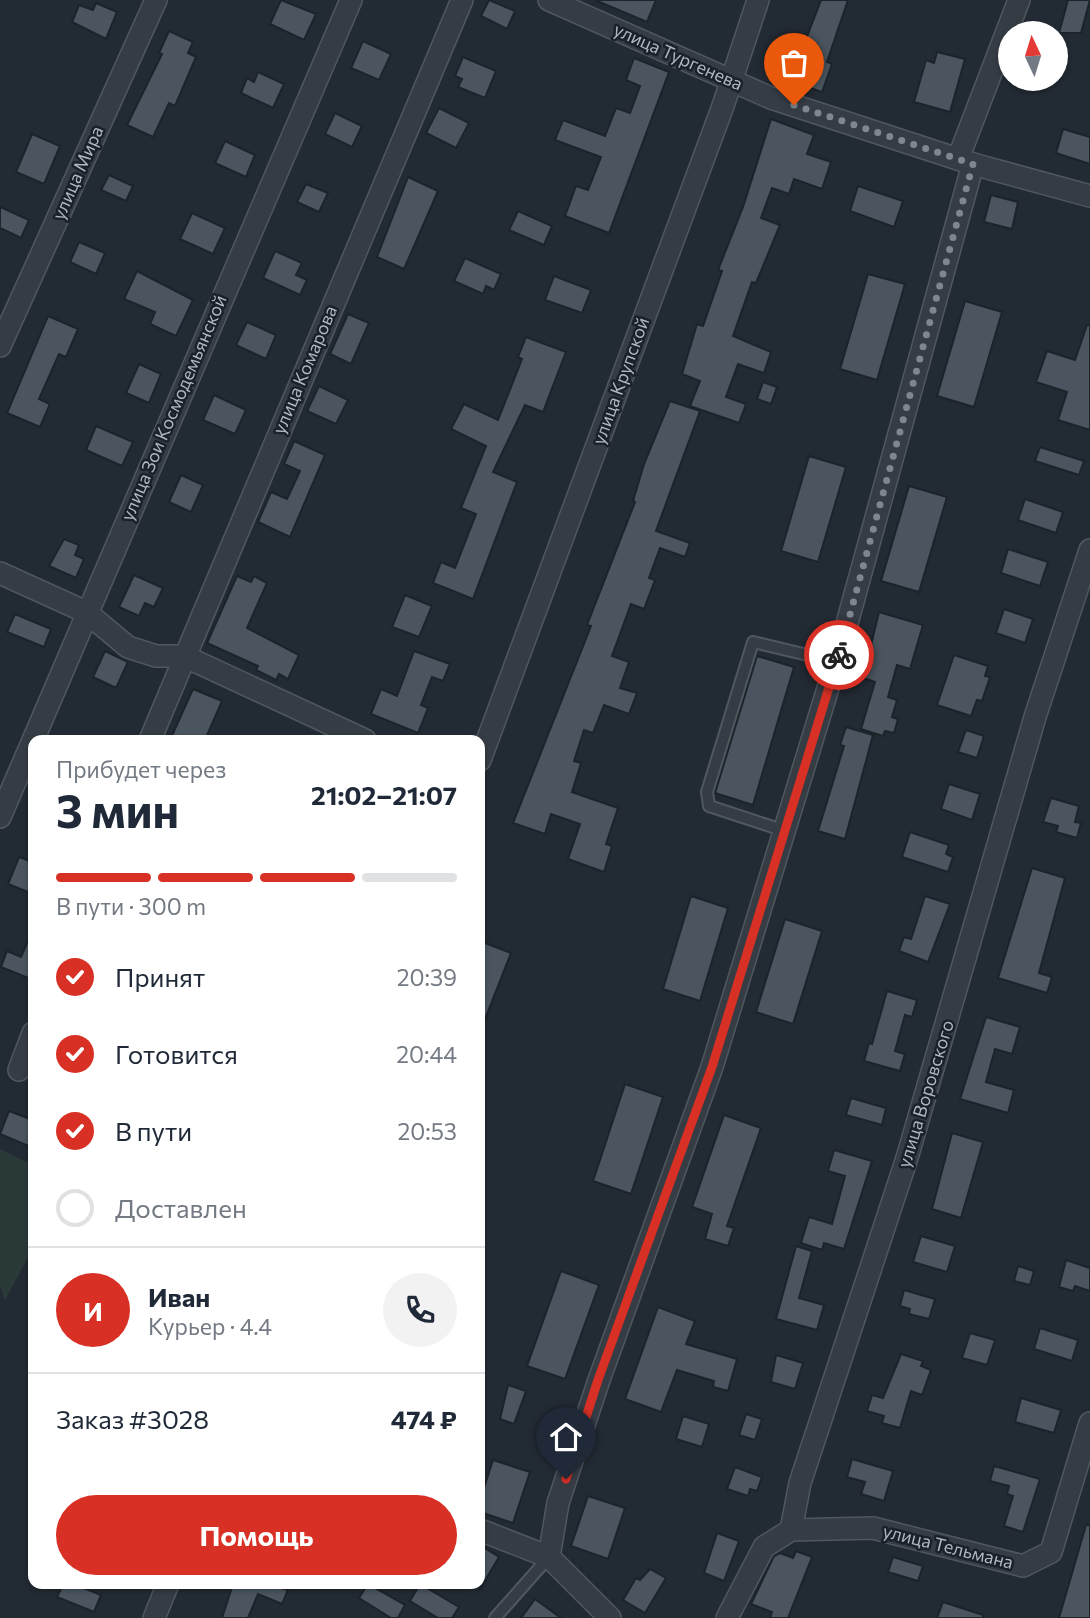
<!DOCTYPE html>
<html lang="ru">
<meta charset="utf-8">
<style>
body{margin:0;font-family:Commissioner,sans-serif;background:#f2f2f3;color:#1f2937;height:100vh;display:flex;flex-direction:column;font-size:26px;white-space:nowrap}
*{box-sizing:border-box;margin:0}
p{font-size:23px;color:#747a83}
.icon{flex:none;width:38px;height:38px;fill:none;stroke:currentColor;stroke-width:2;stroke-linecap:round;stroke-linejoin:round}
.map{position:relative;flex:1;overflow:hidden}
.panel{position:absolute;left:28px;top:735px;width:457px;height:854px;display:flex;flex-direction:column;background:#fff;border-radius:14px;box-shadow:0 2px 5px #0004}
.panel>*{flex:none}
.needle{width:46px;rotate:356deg}
.fabs{position:absolute;left:998px;top:21px;display:grid;gap:14px}
.fabs a{display:grid;place-items:center;width:70px;height:70px;border-radius:50%;background:#fff;box-shadow:0 2px 5px #0004;font-size:35px}
.pin{position:absolute;display:grid;place-items:center;width:60px;height:60px;color:#fff;margin:-72px -30px;border-radius:50% 50% 50% 0;rotate:-45deg;box-shadow:0 0 7px #0007}
.pin .icon{rotate:45deg}
.courier{position:absolute;display:grid;place-items:center;width:70px;height:70px;margin:-35px;border:5px solid #d93025;border-radius:50%;background:#fff;color:#222;box-shadow:0 2px 9px #0007}
.head em{font-style:normal;font-weight:700}
.head div{display:flex;flex-direction:column-reverse}
.head{display:flex;align-items:center;justify-content:space-between;height:119px;padding:0 28px}
h1{font-size:46px;font-weight:700;line-height:52px}
.bar{display:grid;grid-template-columns:repeat(4,1fr);gap:10px 7px;align-content:center;height:84px;padding:0 28px}
.bar i{height:9px;border-radius:5px;background:#e0e1e3}
.bar .active{background:#d93025}
.bar p{grid-column:span 4}
.line{display:flex;align-items:center;gap:18px;padding:0 28px;border-top:2px solid #e0e1e3}
.line div{flex:1}
.round{display:grid;place-items:center;flex:none;width:74px;height:74px;border-radius:37px;background:#f2f2f3}
ol{padding:0 28px;list-style:none}
li{display:flex;align-items:center;gap:21px;height:77px}
li p{margin-inline-start:auto}
li .icon{padding:7px;border-radius:50%;background:#d93025;color:#fff;stroke-width:4}
li:last-child{color:#747a83}
li i{width:38px;height:38px;border:4px solid #e0e1e3;border-radius:50%}
.cta{display:flex;gap:14px;margin-top:auto;padding:14px 28px}
.cta a{flex:1;height:80px;border-radius:42px;background:#d93025;color:#fff;font-size:28px;font-weight:700;line-height:80px;text-align:center}
.map>svg:first-child{display:block}
.green{fill:#2a3a39}
.building{fill:#4a555f;stroke:#1c232a;stroke-width:2}
.lines{fill:none;stroke-linecap:round;stroke-linejoin:round}
.service-casing{stroke:#4f575f;stroke-width:14}
.minor-casing{stroke:#4f575f;stroke-width:24}
.service{stroke:#353c44;stroke-width:10}
.minor{stroke:#353c44;stroke-width:21}
.done{stroke:#7e868f;stroke-width:7;stroke-dasharray:0 12.6}
.route{stroke:#d93025;stroke-width:9}
.labels{text-anchor:middle;stroke-width:5;stroke-linejoin:round;paint-order:stroke}
.street-label{font-size:18px;fill:#afb7c1;stroke:#1a2128}
</style>
<div class="map">
<svg width="1090" height="1618" viewBox="0 0 1090 1618">
<rect width="100%" height="100%" fill="#222a33"/>
<polygon class="green" points="0,1149 33,1165 33,1248 5,1300 0,1287"/>
<g class="building">
<polygon points="281,0 316,14 304,40 270,24"/>
<polygon points="489,0 515,11 507,29 481,16"/>
<polygon points="595,0 656,0 647,22"/>
<polygon points="821,0 848,0 827,62 832,64 822,92 790,81"/>
<polygon points="1068,0 1090,0 1081,33 1059,33"/>
<polygon points="96,3 117,12 106,39 72,22 79,5 93,10"/>
<polygon points="169,31 193,42 188,53 196,57 175,106 169,103 153,137 127,125 162,54 159,53"/>
<polygon points="363,41 391,54 379,80 351,68"/>
<polygon points="937,52 965,59 950,112 914,102 926,60 934,63"/>
<polygon points="463,57 496,71 485,98 458,87 462,79 455,76"/>
<polygon points="634,58 669,72 609,233 565,216 576,186 588,190 601,157 555,140 563,120 605,136 616,108 630,113 640,86 626,80"/>
<polygon points="258,72 284,84 273,108 241,93 247,78 254,82"/>
<polygon points="439,108 469,123 456,148 426,133"/>
<polygon points="335,113 362,126 352,147 325,134"/>
<polygon points="771,119 814,135 807,154 831,162 822,189 794,179 789,194 772,188 761,218 780,225 756,283 752,282 733,336 771,352 764,373 738,364 726,397 746,404 739,423 690,406 700,381 682,374 697,324 703,326 722,271 718,270 743,207"/>
<polygon points="1063,129 1090,137 1090,164 1056,153"/>
<polygon points="32,134 60,146 44,184 16,172"/>
<polygon points="225,141 255,155 246,177 215,163"/>
<polygon points="109,175 133,186 126,201 101,190"/>
<polygon points="408,177 438,191 404,269 377,257"/>
<polygon points="306,184 328,193 319,212 297,202"/>
<polygon points="858,186 903,201 894,227 850,211"/>
<polygon points="991,195 1018,202 1012,229 984,222"/>
<polygon points="0,207 29,220 21,238 0,228"/>
<polygon points="518,211 552,226 544,245 509,230"/>
<polygon points="192,213 225,228 213,254 180,239"/>
<polygon points="79,242 105,253 96,274 70,262"/>
<polygon points="275,251 302,263 296,275 307,280 300,295 263,278"/>
<polygon points="465,258 501,274 494,290 486,286 483,294 454,281"/>
<polygon points="137,271 193,300 176,336 150,324 155,312 124,299"/>
<polygon points="868,274 905,284 877,380 840,369"/>
<polygon points="554,276 591,290 582,313 545,300"/>
<polygon points="965,301 1002,312 974,407 937,396"/>
<polygon points="348,314 369,323 351,364 330,354"/>
<polygon points="48,316 78,329 66,357 59,354 39,399 50,404 40,427 7,413"/>
<polygon points="247,322 276,335 266,359 236,345"/>
<polygon points="1087,325 1090,325 1090,430 1058,420 1067,392 1036,382 1047,351 1075,360"/>
<polygon points="526,337 566,352 543,412 525,405 493,472 517,482 473,599 433,583 441,562 455,568 476,514 461,508 486,446 451,429 464,404 498,420 522,359 518,357"/>
<polygon points="139,364 161,374 149,403 126,393"/>
<polygon points="763,382 777,387 771,404 757,399"/>
<polygon points="319,386 348,400 336,424 307,411"/>
<polygon points="214,395 246,410 235,434 203,420"/>
<polygon points="670,401 700,411 656,531 690,543 685,557 660,548 649,578 655,580 644,609 631,604 612,656 629,662 620,688 637,693 629,714 604,705 593,733 584,730 574,761 581,763 572,792 618,808 606,844 612,846 604,872 568,859 580,824 551,814 545,834 513,823 591,626 587,625 635,502 633,501 644,464"/>
<polygon points="96,426 133,442 122,466 86,450"/>
<polygon points="294,441 325,455 290,537 258,522 271,492 287,499 300,471 284,464"/>
<polygon points="1040,447 1084,461 1079,475 1035,461"/>
<polygon points="809,456 846,467 818,562 781,551"/>
<polygon points="181,475 203,485 191,512 169,502"/>
<polygon points="909,486 947,497 919,592 881,581"/>
<polygon points="1025,499 1063,512 1056,533 1018,520"/>
<polygon points="64,539 79,545 75,555 84,559 76,578 49,566"/>
<polygon points="1008,549 1048,562 1040,586 1001,573"/>
<polygon points="134,575 163,588 154,607 145,603 139,616 119,607"/>
<polygon points="237,576 251,582 254,576 267,583 247,628 299,655 288,679 279,674 276,680 256,670 258,666 207,643"/>
<polygon points="405,595 432,606 419,637 392,627"/>
<polygon points="1004,609 1033,619 1025,643 996,633"/>
<polygon points="879,612 923,625 910,669 897,665 888,697 897,700 892,717 898,719 894,733 885,731 883,736 861,729 875,682 863,678"/>
<polygon points="15,614 51,629 44,647 7,632"/>
<polygon points="105,651 128,662 116,688 93,677"/>
<polygon points="414,651 450,664 443,681 432,677 421,705 428,708 418,733 371,714 381,689 397,696"/>
<polygon points="954,655 988,666 985,676 990,677 982,701 977,700 971,716 937,705"/>
<polygon points="757,656 794,667 753,805 715,793"/>
<polygon points="193,689 222,701 205,740 170,740"/>
<polygon points="846,727 873,735 845,839 818,831 844,746 840,745"/>
<polygon points="966,730 984,736 977,758 958,752"/>
<polygon points="949,784 980,794 972,820 941,809"/>
<polygon points="1051,798 1079,806 1075,822 1081,823 1077,838 1056,832 1058,826 1043,822"/>
<polygon points="910,832 949,845 946,854 953,857 948,872 902,857"/>
<polygon points="19,857 33,862 33,894 8,884"/>
<polygon points="1032,868 1065,878 1039,973 1052,977 1047,993 998,978"/>
<polygon points="691,896 728,908 700,1001 663,989"/>
<polygon points="925,896 950,904 928,962 899,951 904,937 911,939"/>
<polygon points="785,919 822,931 793,1024 756,1012"/>
<polygon points="33,929 33,980 1,967 7,951 21,957"/>
<polygon points="480,941 511,953 480,1032"/>
<polygon points="887,991 917,1000 912,1017 905,1015 895,1051 905,1054 900,1071 864,1061 869,1043 872,1044"/>
<polygon points="986,1017 1020,1027 1012,1054 995,1049 986,1082 1014,1090 1008,1113 960,1099"/>
<polygon points="625,1084 663,1097 631,1194 593,1181"/>
<polygon points="851,1098 886,1108 882,1125 846,1115"/>
<polygon points="9,1111 33,1120 33,1148 0,1134"/>
<polygon points="724,1115 761,1128 727,1226 734,1228 728,1246 705,1239 712,1214 692,1207"/>
<polygon points="952,1133 983,1142 961,1218 932,1209"/>
<polygon points="834,1150 872,1161 844,1249 824,1243 822,1250 801,1243 809,1217 832,1224 845,1176 828,1171"/>
<polygon points="921,1236 955,1246 947,1272 913,1262"/>
<polygon points="796,1246 812,1251 799,1298 824,1305 817,1330 776,1319"/>
<polygon points="1066,1260 1090,1268 1090,1291 1075,1286 1073,1291 1059,1287"/>
<polygon points="1018,1266 1034,1271 1030,1285 1014,1281"/>
<polygon points="561,1271 599,1285 565,1379 527,1366"/>
<polygon points="904,1290 935,1299 929,1319 909,1314 910,1309 900,1306"/>
<polygon points="658,1307 695,1321 686,1344 737,1359 728,1391 713,1387 714,1381 677,1370 661,1412 625,1399"/>
<polygon points="1040,1328 1078,1340 1072,1361 1034,1349"/>
<polygon points="970,1333 995,1340 987,1365 962,1358"/>
<polygon points="901,1354 923,1361 921,1366 931,1370 922,1395 911,1391 900,1428 882,1423 884,1416 867,1411 872,1395 883,1398"/>
<polygon points="776,1355 803,1363 795,1389 771,1382"/>
<polygon points="508,1385 526,1391 514,1424 500,1419"/>
<polygon points="1021,1398 1061,1410 1054,1433 1015,1422"/>
<polygon points="746,1414 762,1419 755,1440 739,1435"/>
<polygon points="683,1416 709,1424 702,1447 676,1439"/>
<polygon points="852,1459 893,1471 884,1501 861,1494 865,1482 847,1477"/>
<polygon points="493,1460 530,1472 513,1523 480,1512 480,1500"/>
<polygon points="994,1466 1040,1479 1023,1532 1004,1526 1013,1496 1007,1494 1009,1486 990,1481"/>
<polygon points="735,1467 762,1477 757,1491 750,1489 748,1496 727,1489"/>
<polygon points="588,1496 625,1508 608,1559 571,1546"/>
<polygon points="1086,1525 1090,1525 1090,1618 1059,1618"/>
<polygon points="717,1533 739,1541 724,1581 704,1573"/>
<polygon points="480,1545 499,1557 480,1589"/>
<polygon points="796,1551 812,1557 788,1618 770,1618 772,1612 751,1604 774,1556 780,1553 793,1558"/>
<polygon points="893,1557 923,1566 918,1581 888,1572"/>
<polygon points="650,1569 666,1578 645,1613 623,1600 636,1578 640,1580"/>
<polygon points="63,1584 74,1584 101,1595 94,1612 57,1597"/>
<polygon points="233,1584 279,1584 278,1587 288,1590 282,1604 258,1594 248,1618 222,1618"/>
<polygon points="368,1584 405,1605 398,1618 391,1618 359,1598"/>
<polygon points="420,1584 459,1607 452,1618 438,1618 410,1601"/>
<polygon points="535,1599 561,1618 521,1618"/>
<polygon points="943,1602 983,1615 983,1618 937,1618"/>
</g>
<g class="lines">
<defs>
<g id="service">
<polyline points="785,831 709,806 707,792 753,642 837,662"/>
<polyline points="495,1618 549,1557"/>
</g>
<g id="minor">
<polyline points="549,0 771,98 973,164 1090,196"/>
<polyline points="958,159 1019,0"/>
<polyline points="0,346 156,0"/>
<polyline points="0,573 86,612 128,647 156,656 184,656 365,740"/>
<polyline points="150,740 462,0"/>
<polyline points="480,760 723,106 758,0"/>
<polyline points="0,817 351,0"/>
<polyline points="19,1070 33,1033"/>
<polyline points="480,1530 549,1557 610,1618"/>
<polyline points="791,1530 800,1483 907,1158 1035,717 1090,550"/>
<polyline points="549,1557 558,1503 599,1380 712,1067 840,649 973,164"/>
<polyline points="154,1618 168,1584"/>
<polyline points="727,1618 764,1547 791,1530 873,1528 1023,1566 1051,1552 1090,1423"/>
</g>
</defs>
<use href="#service" class="service-casing"/>
<use href="#minor" class="minor-casing"/>
<use href="#service" class="service"/>
<use href="#minor" class="minor"/>
</g>
<g class="lines">
<polyline class="done" points="794,105 973,164 839,655"/>
<polyline class="route" points="566,1479 598,1380 712,1067 839,655"/>
</g>
<g class="labels">
<g class="street-label">
<text transform="translate(678 57) rotate(24)" y="6">улица Тургенева</text>
<text transform="translate(78 173) rotate(-66)" y="6">улица Мира</text>
<text transform="translate(305 370) rotate(-67)" y="6">улица Комарова</text>
<text transform="translate(621 381) rotate(-70)" y="6">улица Крупской</text>
<text transform="translate(174 408) rotate(-67)" y="6">улица Зои Космодемьянской</text>
<text transform="translate(926 1094) rotate(-73)" y="6">улица Воровского</text>
<text transform="translate(948 1547) rotate(14)" y="6">улица Тельмана</text>
</g>
</g>
</svg>
<div class="fabs">
<a><svg class="needle" viewBox="-14 -14 28 28"><path d="M0-13l5 13h-10z" fill="#e53935"/><path d="M0 13l5-13h-10z" fill="#747a83"/></svg></a>
</div>
<div class="pin" style="left:794px;top:105px;background:#ea580c"><svg class="icon" aria-label="bag" viewBox="0 0 24 24"><path d="M5 8h14l-1 12H6zM9 8a3 3 0 0 1 6 0"/></svg></div>
<div class="pin" style="left:566px;top:1479px;background:#1f2937"><svg class="icon" aria-label="home" viewBox="0 0 24 24"><path d="M3 11l9-7 9 7M6 9v11h12V9"/></svg></div>
<div class="courier" style="left:839px;top:655px"><svg class="icon" aria-label="bike" viewBox="0 0 24 24"><circle cx="6" cy="16" r="4"/><circle cx="18" cy="16" r="4"/><path d="M6 16l4-8h5l3 8M10 8l3 8H6M13 5h3"/></svg></div>
<section class="panel">
<div class="head"><div><h1>3 мин</h1><p>Прибудет через</p></div><em>21:02–21:07</em></div>
<div class="bar"><i class="active"></i><i class="active"></i><i class="active"></i><i></i><p>В пути · 300 m</p></div>
<ol>
<li><svg class="icon" aria-label="check" viewBox="0 0 24 24"><path d="M5 12l5 5 9-10"/></svg>Принят<p>20:39</p></li>
<li><svg class="icon" aria-label="check" viewBox="0 0 24 24"><path d="M5 12l5 5 9-10"/></svg>Готовится<p>20:44</p></li>
<li><svg class="icon" aria-label="check" viewBox="0 0 24 24"><path d="M5 12l5 5 9-10"/></svg>В пути<p>20:53</p></li>
<li><i></i>Доставлен</li>
</ol>
<div class="line" style="height:126px"><b class="round" style="background:#d93025;color:#fff">И</b><div><b>Иван</b><p>Курьер · 4.4</p></div><a class="round"><svg class="icon" aria-label="phone" viewBox="0 0 24 24"><path d="M5 4h4l2 5-3 2q2 4 5 5l2-3 5 2v4C11 20 4 13 5 4z"/></svg></a></div>
<div class="line" style="height:91px"><div>Заказ #3028</div><b>474 ₽</b></div>
<div class="cta"><a>Помощь</a></div>
</section>
</div>
